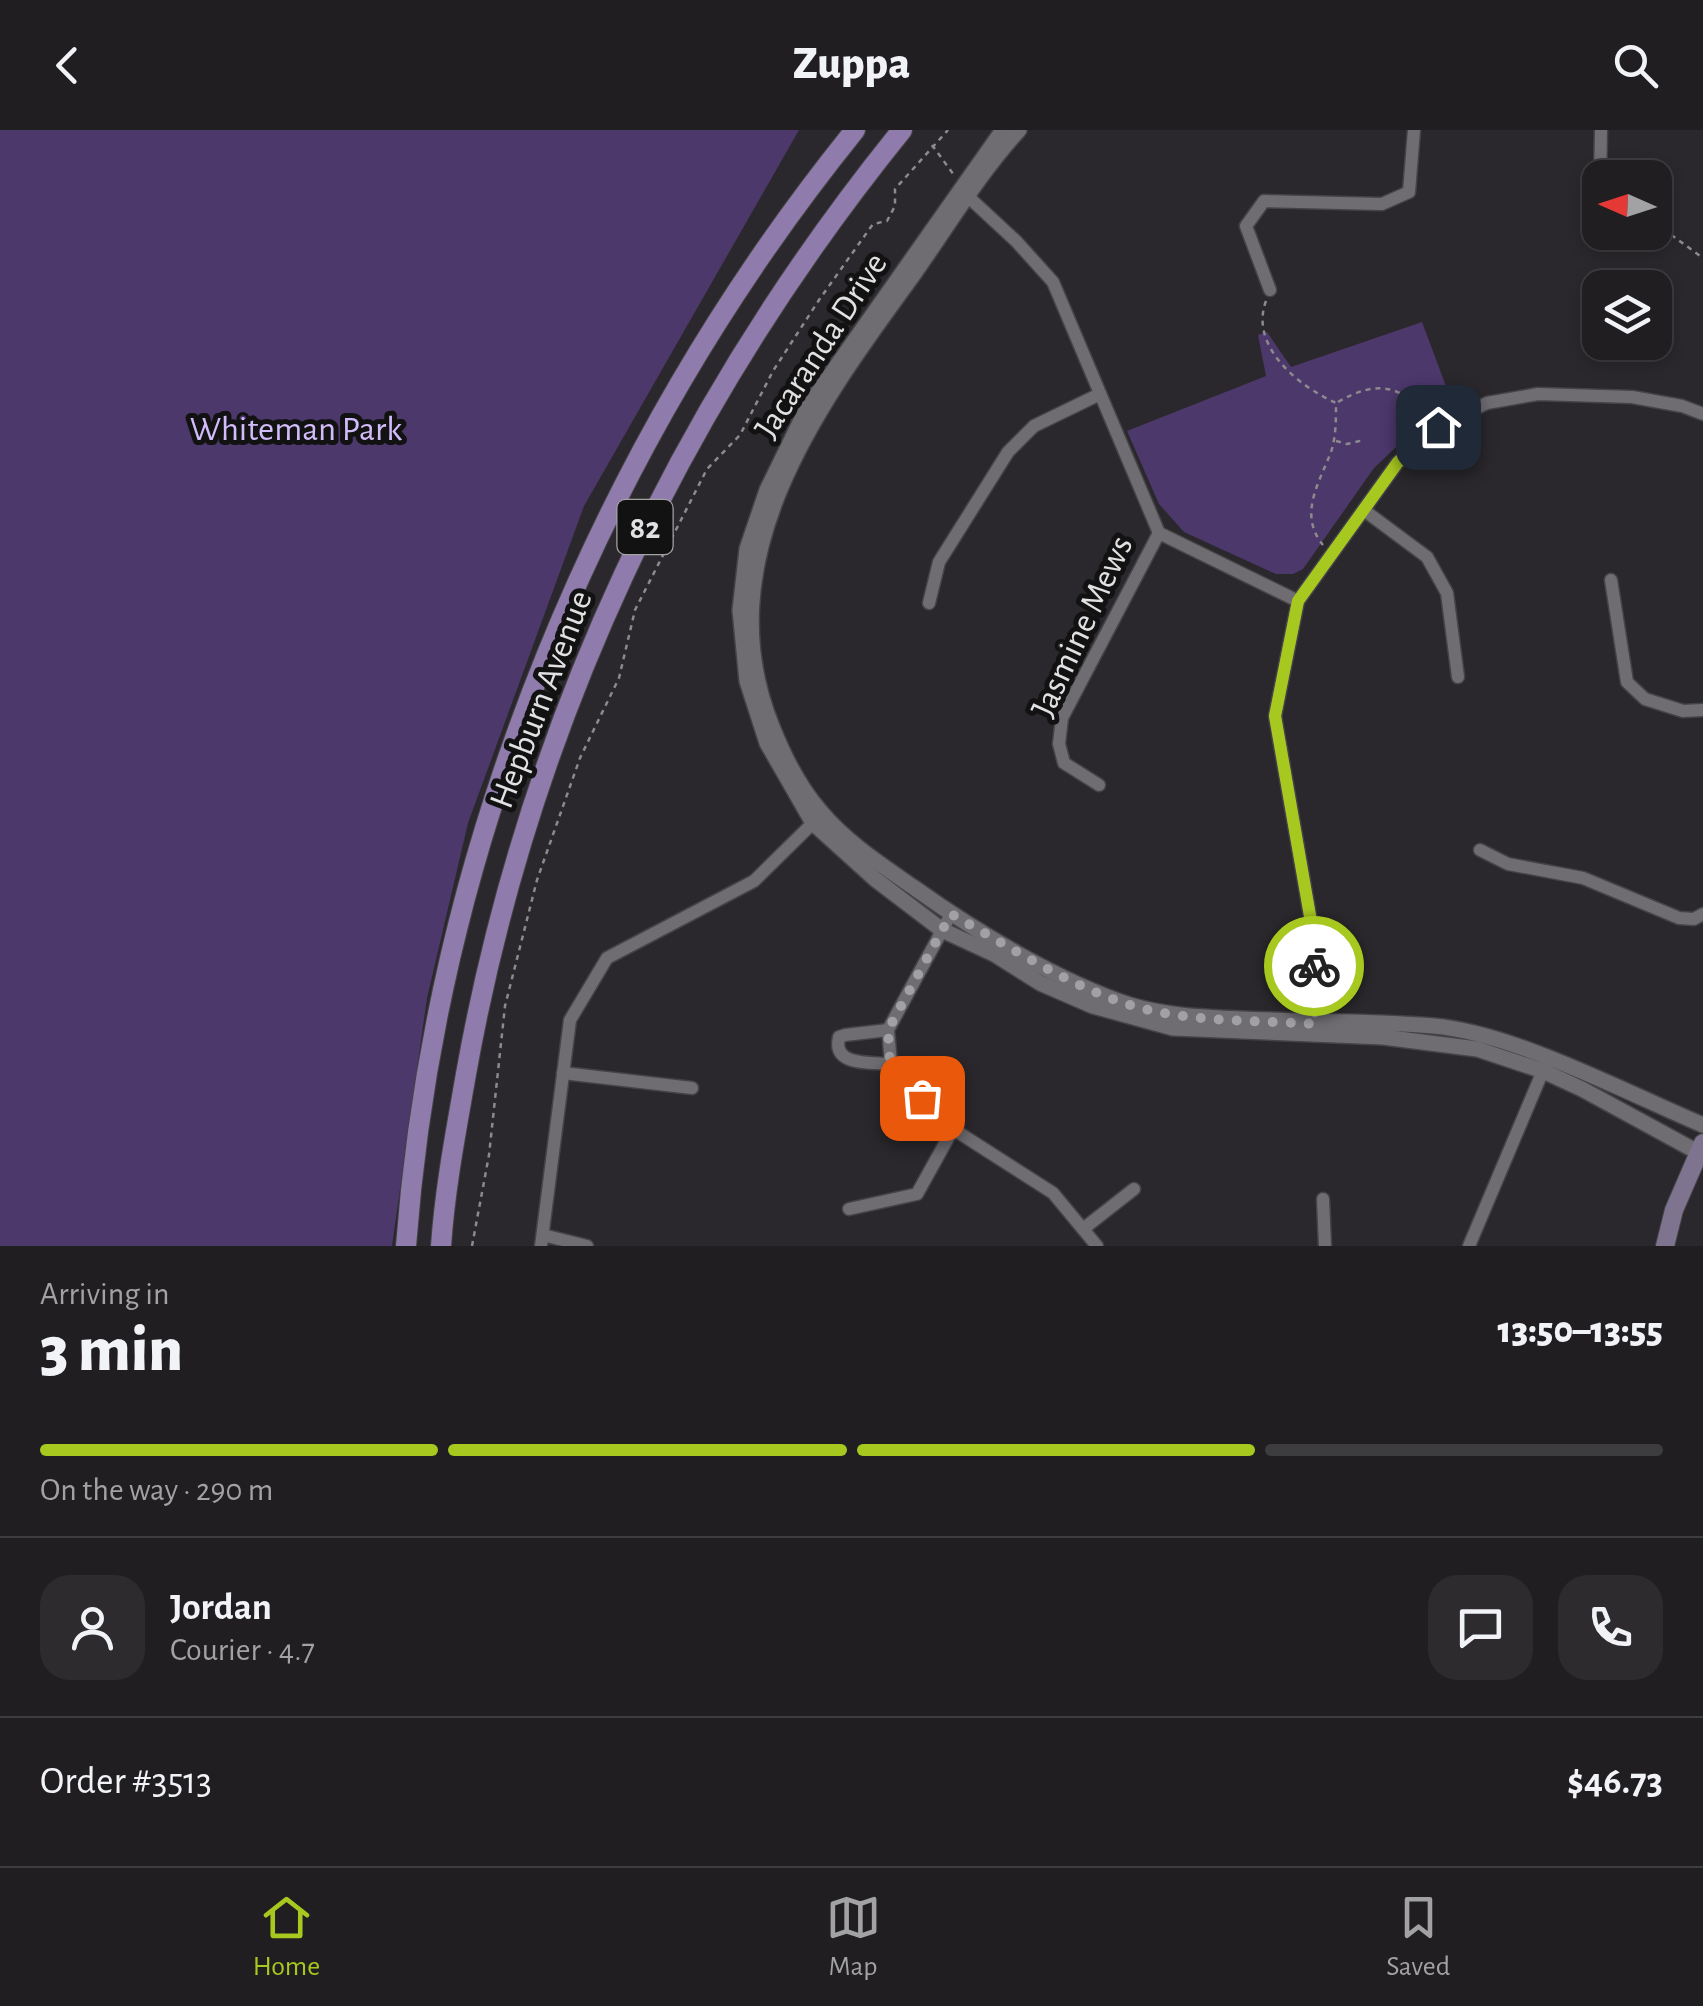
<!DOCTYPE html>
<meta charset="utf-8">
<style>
body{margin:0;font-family:"Alegreya Sans",sans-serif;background:#2d2b2e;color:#f1f3f6;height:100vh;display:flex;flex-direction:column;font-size:38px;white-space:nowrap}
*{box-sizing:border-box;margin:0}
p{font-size:32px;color:#a2a2a5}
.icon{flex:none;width:55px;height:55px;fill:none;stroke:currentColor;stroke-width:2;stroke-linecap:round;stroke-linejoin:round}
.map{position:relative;height:1116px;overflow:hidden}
.drawer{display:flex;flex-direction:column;background:#201e21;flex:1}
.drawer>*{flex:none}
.needle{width:65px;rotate:273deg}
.tools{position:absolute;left:1582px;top:30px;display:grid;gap:20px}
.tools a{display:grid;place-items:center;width:90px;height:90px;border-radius:20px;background:#201e21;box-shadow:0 5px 15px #0003,0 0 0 2px #3d3c3f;font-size:50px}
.pin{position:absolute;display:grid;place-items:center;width:85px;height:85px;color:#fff;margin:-42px;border-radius:20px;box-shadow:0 5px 15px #0006}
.courier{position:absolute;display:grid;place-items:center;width:100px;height:100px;margin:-50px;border:8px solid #a7c81f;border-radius:50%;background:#fff;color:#222;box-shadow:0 2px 12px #0007}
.overview em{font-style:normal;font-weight:800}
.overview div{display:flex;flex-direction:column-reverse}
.overview{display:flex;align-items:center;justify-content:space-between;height:170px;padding:0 40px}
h1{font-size:65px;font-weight:800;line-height:75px}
.bar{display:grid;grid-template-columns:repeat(4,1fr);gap:15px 10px;align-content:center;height:120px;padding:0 40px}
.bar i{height:12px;border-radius:8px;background:#3d3c3f}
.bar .active{background:#a7c81f}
.bar p{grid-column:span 4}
.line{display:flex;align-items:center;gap:25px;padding:0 40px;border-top:2px solid #3d3c3f}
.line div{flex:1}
.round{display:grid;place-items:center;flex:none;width:105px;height:105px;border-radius:30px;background:#2d2b2e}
header{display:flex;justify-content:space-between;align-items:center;height:130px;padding:0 40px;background:#201e21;font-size:45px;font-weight:800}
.dock{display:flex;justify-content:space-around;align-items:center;height:140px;border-top:2px solid #3d3c3f;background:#201e21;font-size:28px;color:#a2a2a5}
.dock a{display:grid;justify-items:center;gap:5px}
.dock .active{color:#a7c81f}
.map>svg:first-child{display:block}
.green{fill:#4d386c}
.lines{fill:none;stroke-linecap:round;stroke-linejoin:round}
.minor-casing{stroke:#444345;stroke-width:15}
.tertiary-casing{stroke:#444345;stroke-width:18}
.secondary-casing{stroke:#444345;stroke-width:20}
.primary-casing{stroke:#444345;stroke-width:22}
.path{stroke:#8c8a8d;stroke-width:2.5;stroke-dasharray:5 5;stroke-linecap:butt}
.minor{stroke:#6f6d72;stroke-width:12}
.tertiary{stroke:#6f6d72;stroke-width:15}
.secondary{stroke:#7f7490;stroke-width:18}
.primary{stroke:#8f7cad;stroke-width:20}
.done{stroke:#a1a0a2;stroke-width:10;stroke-dasharray:0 18}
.route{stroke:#a7c81f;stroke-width:12}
.labels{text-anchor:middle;stroke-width:10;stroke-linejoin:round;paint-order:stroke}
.shield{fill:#121213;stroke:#a3a2a4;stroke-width:2.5}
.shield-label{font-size:32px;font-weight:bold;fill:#e1e0e2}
.street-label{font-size:35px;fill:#e1e0e2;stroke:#121213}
.park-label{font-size:35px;fill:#d2bbf9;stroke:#121213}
</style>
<header><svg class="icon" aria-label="back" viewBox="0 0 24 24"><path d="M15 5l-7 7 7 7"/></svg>Zuppa<svg class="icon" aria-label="search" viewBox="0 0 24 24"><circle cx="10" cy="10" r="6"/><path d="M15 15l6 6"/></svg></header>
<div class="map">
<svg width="1703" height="1116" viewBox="0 0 1703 1116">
<rect width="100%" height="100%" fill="#2a282c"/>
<g class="green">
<polygon points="0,0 799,0 584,376 468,693 427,868 392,1116 0,1116"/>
<polygon points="1422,192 1453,275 1413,301 1374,338 1303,439 1293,444 1276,444 1184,402 1159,374 1127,301 1266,246 1258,205 1267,202 1291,237"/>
</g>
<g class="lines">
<defs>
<g id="minor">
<polyline points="1600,53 1601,0"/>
<polyline points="962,61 1016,111 1053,152 1159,403 1298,471"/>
<polyline points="1270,160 1246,96 1264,71 1382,74 1409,62 1414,0"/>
<polyline points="1365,381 1427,427 1447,463 1458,547"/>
<polyline points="1611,450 1627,552 1645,569 1683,581 1703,580"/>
<polyline points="929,473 939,432 1008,322 1034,296 1100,264"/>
<polyline points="1099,655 1064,633 1059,614 1062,588 1159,403"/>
<polyline points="1480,720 1508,734 1583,748 1679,788 1694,789 1703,784"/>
<polyline points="951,784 888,900 891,934 953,999 1053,1063 1097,1116"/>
<path d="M888 900 845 905 839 907C832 937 871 932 891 934"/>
<polyline points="1315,900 1313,803 1275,586 1298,471 1398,332 1439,297 1487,273 1538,264 1632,267 1682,276 1703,284"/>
<polyline points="563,943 692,958"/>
<polyline points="1323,1069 1325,1116"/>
<polyline points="849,1079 917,1064 953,999"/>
<polyline points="1083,1099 1134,1059"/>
<polyline points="543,1105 587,1116"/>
<polyline points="541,1116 570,890 607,828 754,751 817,689"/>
<polyline points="1469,1116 1545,936"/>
</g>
<g id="tertiary">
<polyline points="1003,0 807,278 767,360 747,419 740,480 747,551 767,613 813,693 875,749 942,800 994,824 1040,853 1093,876 1173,898 1383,907 1477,919 1543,941 1582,959 1703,1025"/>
<path d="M1019 0C980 42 945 100 911 148 816 278 703 431 773 599 785 629 800 658 821 682 847 713 883 736 916 759 976 802 1060 852 1130 875 1166 886 1204 887 1242 889 1306 892 1370 891 1434 896 1514 903 1627 963 1703 995"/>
</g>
<polyline id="secondary" points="1665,1116 1674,1080 1703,1013"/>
<g id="primary">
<path d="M406 1116C436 713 602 313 855 0"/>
<path d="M441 1116C445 1058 456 1001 466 944 528 596 680 274 902 0"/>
</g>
</defs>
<use href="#minor" class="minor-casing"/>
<use href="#tertiary" class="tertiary-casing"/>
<use href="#secondary" class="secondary-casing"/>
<use href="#primary" class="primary-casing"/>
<g class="path">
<polyline points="932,15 954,45"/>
<polyline points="1655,93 1703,128"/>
<path d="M1266 171C1249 216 1298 256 1336 273 1336 290 1336 307 1331 322 1319 353 1298 385 1323 415"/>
<path d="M1338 272C1378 249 1401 255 1431 289"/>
<polyline points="1336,311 1347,314 1364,310"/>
<polyline points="472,1116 489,1025 505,876 537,750 580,628 619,548 635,480 707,339 740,305 773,241 819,170 873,94 887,91 895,76 895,59 948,0"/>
</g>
<use href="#minor" class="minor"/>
<use href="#tertiary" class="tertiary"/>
<use href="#secondary" class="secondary"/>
<use href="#primary" class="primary"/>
</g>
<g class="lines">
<path class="done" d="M922 968 890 934 888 900 951 784C1009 816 1067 855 1130 875 1189 893 1255 890 1315 894L1314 836"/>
<polyline class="route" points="1314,836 1313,803 1275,586 1298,471 1398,332 1438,297"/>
</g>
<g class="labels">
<rect class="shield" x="617.5" y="370" width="55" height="54" rx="8"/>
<g class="shield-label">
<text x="645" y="408">82</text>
</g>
<g class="street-label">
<text transform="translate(820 215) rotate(-57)" y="12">Jacaranda Drive</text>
<text transform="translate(1081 496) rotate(-65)" y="12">Jasmine Mews</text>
<text transform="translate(540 569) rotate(-69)" y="12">Hepburn Avenue</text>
</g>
<g class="park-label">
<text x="296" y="310">Whiteman Park</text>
</g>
</g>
</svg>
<div class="tools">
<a><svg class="needle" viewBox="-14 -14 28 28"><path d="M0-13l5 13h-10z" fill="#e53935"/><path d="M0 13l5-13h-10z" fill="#a2a2a5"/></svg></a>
<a><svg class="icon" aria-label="layers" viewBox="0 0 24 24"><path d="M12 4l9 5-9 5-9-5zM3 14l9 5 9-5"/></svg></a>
</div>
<div class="pin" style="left:922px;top:968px;background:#ea580c"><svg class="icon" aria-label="bag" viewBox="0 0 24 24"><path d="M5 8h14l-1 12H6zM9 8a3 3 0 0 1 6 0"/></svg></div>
<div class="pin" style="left:1438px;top:297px;background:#1f2937"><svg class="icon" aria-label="home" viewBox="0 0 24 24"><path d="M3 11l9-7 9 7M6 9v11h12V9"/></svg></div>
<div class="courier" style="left:1314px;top:836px"><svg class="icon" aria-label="bike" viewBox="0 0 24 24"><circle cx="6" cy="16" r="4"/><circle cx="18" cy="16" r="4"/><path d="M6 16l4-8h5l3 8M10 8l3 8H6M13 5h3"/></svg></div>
</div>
<section class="drawer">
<div class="overview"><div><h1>3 min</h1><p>Arriving in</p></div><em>13:50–13:55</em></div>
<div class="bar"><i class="active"></i><i class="active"></i><i class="active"></i><i></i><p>On the way · 290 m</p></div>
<div class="line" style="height:180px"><a class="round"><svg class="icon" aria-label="person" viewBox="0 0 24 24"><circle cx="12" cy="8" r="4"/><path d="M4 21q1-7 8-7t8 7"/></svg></a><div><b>Jordan</b><p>Courier · 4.7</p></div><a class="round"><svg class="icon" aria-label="chat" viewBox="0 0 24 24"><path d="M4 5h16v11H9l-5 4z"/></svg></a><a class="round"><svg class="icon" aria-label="phone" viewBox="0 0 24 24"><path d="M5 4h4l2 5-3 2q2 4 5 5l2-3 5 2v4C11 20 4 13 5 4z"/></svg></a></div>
<div class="line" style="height:130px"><div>Order #3513</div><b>$46.73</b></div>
</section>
<nav class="dock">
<a class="active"><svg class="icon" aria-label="home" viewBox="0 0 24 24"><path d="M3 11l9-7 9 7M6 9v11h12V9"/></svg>Home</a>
<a><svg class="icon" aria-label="map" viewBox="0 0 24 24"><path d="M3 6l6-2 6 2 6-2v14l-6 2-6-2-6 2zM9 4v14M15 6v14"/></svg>Map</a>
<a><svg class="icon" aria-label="saved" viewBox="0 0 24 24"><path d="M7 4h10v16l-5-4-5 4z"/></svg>Saved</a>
</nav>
